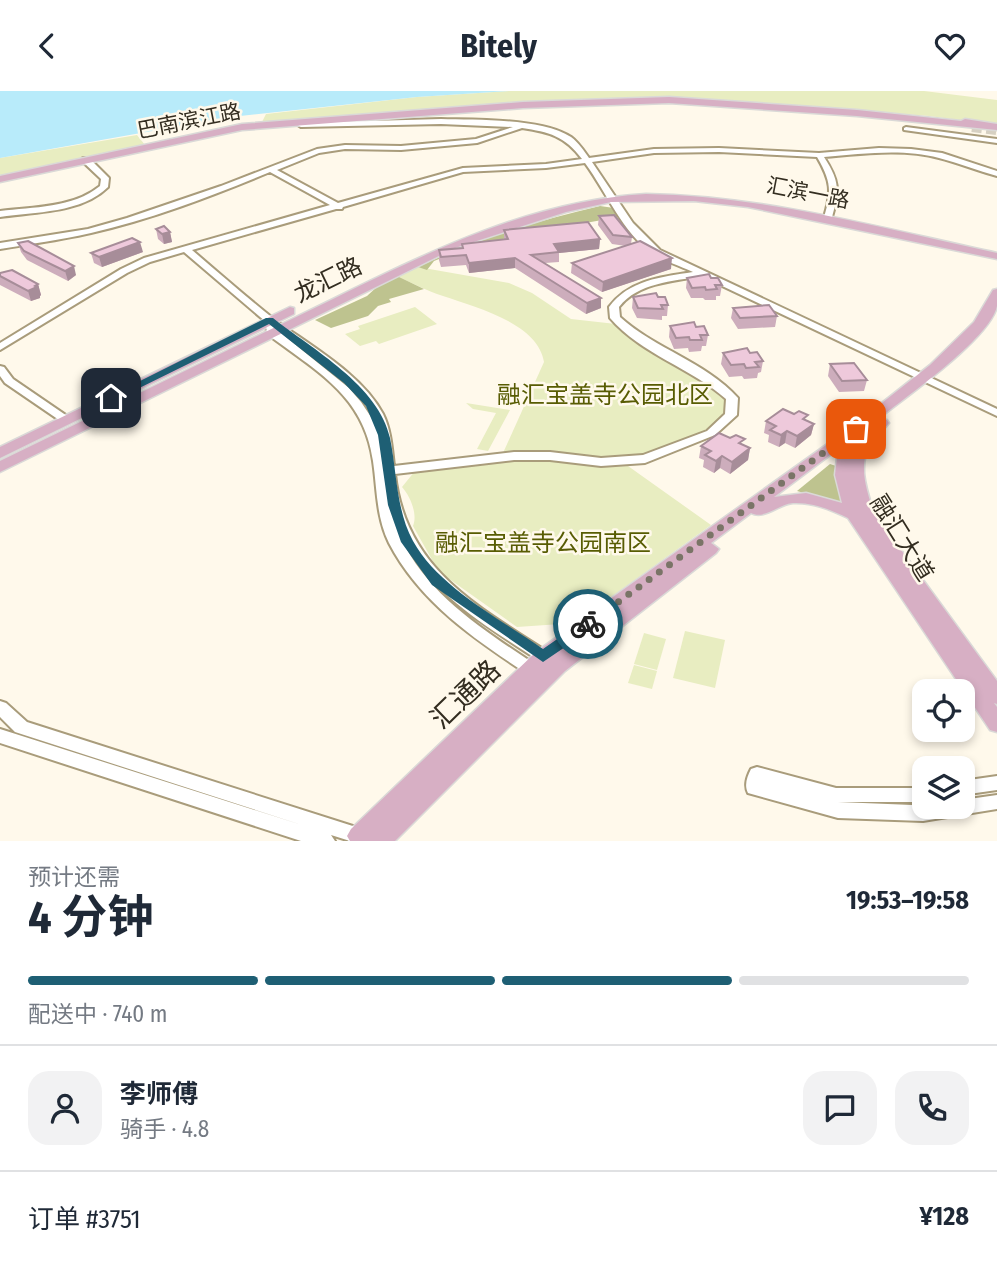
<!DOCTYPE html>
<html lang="zh">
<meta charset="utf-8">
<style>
body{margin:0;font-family:"Fira Sans Condensed","Noto Sans SC",sans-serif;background:#f2f2f3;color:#1f2937;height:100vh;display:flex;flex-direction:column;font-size:26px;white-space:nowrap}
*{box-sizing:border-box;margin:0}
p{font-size:23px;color:#747a83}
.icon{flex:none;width:38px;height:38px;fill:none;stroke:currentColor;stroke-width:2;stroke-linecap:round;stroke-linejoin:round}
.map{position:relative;height:750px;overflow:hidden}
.details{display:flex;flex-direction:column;background:#fff;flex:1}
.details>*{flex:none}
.controls{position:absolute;left:912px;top:588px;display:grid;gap:14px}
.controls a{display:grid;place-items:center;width:63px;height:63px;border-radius:14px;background:#fff;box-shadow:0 4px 10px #0003;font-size:35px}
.pin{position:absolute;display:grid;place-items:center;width:60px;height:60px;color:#fff;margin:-30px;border-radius:14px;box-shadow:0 4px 10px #0006}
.courier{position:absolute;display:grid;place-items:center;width:70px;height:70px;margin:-35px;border:5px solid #1e5f74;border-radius:50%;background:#fff;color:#222;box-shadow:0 2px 9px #0007}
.head em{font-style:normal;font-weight:700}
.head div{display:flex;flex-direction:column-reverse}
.head{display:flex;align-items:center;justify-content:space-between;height:119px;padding:0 28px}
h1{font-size:46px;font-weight:700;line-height:52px}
.bar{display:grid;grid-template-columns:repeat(4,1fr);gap:10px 7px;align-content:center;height:84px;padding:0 28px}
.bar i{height:9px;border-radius:5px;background:#e0e1e3}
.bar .active{background:#1e5f74}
.bar p{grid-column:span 4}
.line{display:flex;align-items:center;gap:18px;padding:0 28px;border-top:2px solid #e0e1e3}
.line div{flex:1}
.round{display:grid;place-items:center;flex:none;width:74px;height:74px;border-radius:21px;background:#f2f2f3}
header{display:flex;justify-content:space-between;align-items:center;height:91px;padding:0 28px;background:#fff;font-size:32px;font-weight:700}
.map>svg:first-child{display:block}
.green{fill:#e8edc1}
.forest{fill:#bec38f}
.water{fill:#b8ebfa}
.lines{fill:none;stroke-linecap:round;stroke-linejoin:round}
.major-tunnel{stroke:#d6d0c2;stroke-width:10;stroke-dasharray:10 4.5;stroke-linecap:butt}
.minor-casing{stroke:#a99c7b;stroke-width:4}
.major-casing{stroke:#dad9d7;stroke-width:3}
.minor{fill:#fff;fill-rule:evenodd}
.major{fill:#d7afc4;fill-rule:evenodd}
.wall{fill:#cdadbc}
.shaded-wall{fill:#a78d99}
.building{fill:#eec9db;stroke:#a78d99;stroke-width:2}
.route{fill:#1e5f74}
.done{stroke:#7a7467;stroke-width:7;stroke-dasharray:0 12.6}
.labels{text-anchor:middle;stroke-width:5;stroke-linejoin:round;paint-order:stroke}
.far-street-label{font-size:21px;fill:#332d20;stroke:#fff9eb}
.street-label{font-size:24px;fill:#332d20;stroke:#fff9eb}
.park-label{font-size:24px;fill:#585c03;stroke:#fff9eb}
.near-street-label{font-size:28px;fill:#332d20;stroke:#fff9eb}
</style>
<header><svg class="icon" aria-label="back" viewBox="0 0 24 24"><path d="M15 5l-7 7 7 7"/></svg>Bitely<svg class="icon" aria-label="heart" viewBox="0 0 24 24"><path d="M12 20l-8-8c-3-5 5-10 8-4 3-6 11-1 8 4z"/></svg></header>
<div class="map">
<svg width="997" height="750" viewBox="0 0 997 750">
<rect width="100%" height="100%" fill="#fff9eb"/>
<g class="green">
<polygon points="509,0 924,0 997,9 997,34 929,25 828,17 609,9 312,30 262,31 266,23 417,6"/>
<polygon points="137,44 145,54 0,86 0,67"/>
<path d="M418 176 509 192 532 202 571 228 616 233 691 279 728 307 727 323 709 340 644 364 602 368 551 362H503L544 271C538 232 475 216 443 205 427 200 412 192 397 185Z"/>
<polygon points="415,216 437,233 379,253 376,250 360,255 345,243 360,238 358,235"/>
<polygon points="466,312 510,319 488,360 477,358 496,322 473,318"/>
<path d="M494 370H549L602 376 628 375 711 434 575 532 517 536 445 485 435 474 413 435C418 423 410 405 402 396L415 380Z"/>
<polygon points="685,540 725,549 715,597 673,587"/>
<polygon points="644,542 666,548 657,579 634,573"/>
<polygon points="634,574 657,580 652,598 628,592"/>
</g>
<g class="forest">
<path d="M600 115 614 117 619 126 507 146 485 158 457 161 434 170 427 179 418 176C476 148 537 130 600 115Z"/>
<polygon points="397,185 424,198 389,208 391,211 378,215 368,225 331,237 315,229 367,205 379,194"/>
<polygon points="830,373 839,376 844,411 841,413 797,400"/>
</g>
<polygon class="water" points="0,0 509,0 417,6 231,26 0,67"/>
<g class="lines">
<polyline class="major-tunnel" points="972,36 997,39"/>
<defs>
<g id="minor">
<path d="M441 28C475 29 542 27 571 46 578 51 584 60 589 67L654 58 719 57 819 62 879 57 911 58 942 62 997 80V85C978 80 959 72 939 67 902 57 862 63 824 66 839 89 840 99 832 126L828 129 824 126C832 100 831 90 817 66L719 61 654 62 592 71 633 132 660 159 997 318V325L701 185C672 191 639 191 619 216L620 226C655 258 706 271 738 307L737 324 715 344 645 372 601 375 550 369H514L395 383C405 480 481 517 554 565L557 569 554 573 549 575 544 573C487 535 436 508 401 447 429 507 490 543 542 578L545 582 542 586 537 588 532 586C477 550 420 512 389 452 376 426 377 396 373 370 364 304 316 280 267 243L266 231 184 161 150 171 127 182 0 259V252L121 178 144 167 330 114 270 81C212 105 152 128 91 142 61 149 30 153 0 158V152L88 138 127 127 221 95 317 58 345 54 401 55 476 48 513 36 441 33 301 36 298 34 301 32ZM522 37C549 41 565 45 582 68L546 73 463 77 338 112 277 79 319 62 345 58 401 59 477 52ZM585 72C607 102 622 141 653 163 665 170 680 175 693 181 661 186 629 189 609 216L610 227C641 263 691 277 726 308L725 323 707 340 643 364 601 367 550 361H514L394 375C392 358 391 339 383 323 362 283 309 254 274 228 246 206 219 182 192 159L336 118H342L343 116 463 81 546 77ZM276 238C310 264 359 290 375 332L361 311 349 297Z"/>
<polygon points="906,36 997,48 997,52 904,39 904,37"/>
<path d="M83 67H89L109 87 108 96C82 122 35 121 0 126V120C33 116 73 117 100 95L101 88 83 71Z"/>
<polygon points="0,275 4,276 13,288 70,327 72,329 70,331 62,331 5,292 0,285"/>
<polygon points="0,610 6,612 27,631 359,737 365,739 370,750 350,750 331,744 335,750 301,750 0,652 0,638 305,735 15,641 0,626"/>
<path d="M757 676 836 697H924V711H838L962 716V709L997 704V718L923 730 838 727 748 702C744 694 747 686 751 678Z"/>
<polygon points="997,685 997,699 962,704 962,690"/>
</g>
<g id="major">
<polygon points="669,6 857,19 961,30 965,28 997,33 997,39 857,25 669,12 523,17 242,39 0,91 0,85 242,33 523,11"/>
<path d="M646 103C765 105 881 137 997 162V168L748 116 694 110 611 111 566 121 455 157 0 381V370C97 323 195 275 292 228 404 174 519 110 646 103Z"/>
<path d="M997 198C997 203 997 210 997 215 990 248 904 307 877 329H887L889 332C884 339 876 344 871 352 857 374 867 400 874 422L997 590V613L994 612 997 616V641L990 639 848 427C831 419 813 411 793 412 779 413 764 429 751 422L711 452 719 458 716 462 565 580 395 750H350L347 745 351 738 536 561 854 334 930 274 974 231 993 199ZM838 358 835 384 842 412 806 402 774 406Z"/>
<polygon points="290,216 294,217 294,223 0,367 0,356"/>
</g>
</defs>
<use href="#minor" class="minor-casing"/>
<use href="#major" class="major-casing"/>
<use href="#minor" class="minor"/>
<use href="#major" class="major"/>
</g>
<g class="wall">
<polygon points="599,125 632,146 631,153 671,178 602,201 571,182 572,172 626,155 612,153 598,134"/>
<polygon points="156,138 170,141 172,151 164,153 158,148"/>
<polygon points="504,139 600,148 599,158 559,162 559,171 545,172 601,207 601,217 586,223 515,177 469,182 466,174 441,176 439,169 439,159 462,157 462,153 504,149"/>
<polygon points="18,152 76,184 68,190 27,169 21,161"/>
<polygon points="143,161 102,176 94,172 91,162"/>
<polygon points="0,182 38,193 41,204 40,205 40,207 31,210 0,194"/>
<polygon points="687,187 711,187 722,194 720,205 716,205 716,209 705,209 703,207 691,207 686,197"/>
<polygon points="633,206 658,206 668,214 667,225 662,225 662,229 637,227 632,217"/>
<polygon points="733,217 777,225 775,236 738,238 731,227"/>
<polygon points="670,235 696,236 708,244 706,255 702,255 701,260 689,261 688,257 674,258 669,246"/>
<polygon points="723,262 750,262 763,270 761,281 758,282 757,287 744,288 742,285 729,286 721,273"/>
<polygon points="830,273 867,289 864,300 839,301 828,285"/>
<polygon points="807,329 814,333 811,344 795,357 785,352 779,356 768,351 769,344 764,342 766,330"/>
<polygon points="744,354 750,357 748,369 730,383 720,377 714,382 703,376 704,369 699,367 701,355"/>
</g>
<g class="shaded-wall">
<polygon points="170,141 172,151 164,153 162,143"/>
<polygon points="600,148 599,158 559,162 554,153"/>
<polygon points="140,151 143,161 102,176 99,166"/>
<polygon points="515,167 515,177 469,182 469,172"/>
<polygon points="672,167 671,178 602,201 603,191"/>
<polygon points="74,175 76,184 68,190 65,180"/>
<polygon points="38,193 41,204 40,205 40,207 31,210 28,200"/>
<polygon points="601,207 601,217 586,223 587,212"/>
<polygon points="814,333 811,344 795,357 797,345"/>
<polygon points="787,340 785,352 779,356 781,344"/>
<polygon points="750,357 748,369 730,383 732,371"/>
<polygon points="722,365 720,377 714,382 716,370"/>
</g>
<g class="building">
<polygon points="614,124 632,146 613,144 599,125"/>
<polygon points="588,131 600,148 554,153 559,161 531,164 601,207 587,212 515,167 469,172 466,164 441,166 439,159 463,157 462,153 508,148 504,139"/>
<polygon points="164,135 170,141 162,143 156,138"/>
<polygon points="132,147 140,151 99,166 91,162"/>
<polygon points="28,150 74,175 65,180 24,160 18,152"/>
<polygon points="640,150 672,167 603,191 572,172"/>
<polygon points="12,179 38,193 35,195 37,196 28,200 0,185 0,182"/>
<polygon points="709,183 711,187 718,187 722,194 715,194 717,198 706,199 705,196 692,197 687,187"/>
<polygon points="656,202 658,206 665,206 668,214 661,214 663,218 638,217 633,206"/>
<polygon points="769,214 777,225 740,227 733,217"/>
<polygon points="694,231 696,236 704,235 708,244 700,244 702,249 690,249 689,246 676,247 670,235"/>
<polygon points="747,257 750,262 757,261 763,270 755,271 759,276 746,277 744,273 731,274 723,262"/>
<polygon points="854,272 867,289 842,290 830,273"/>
<polygon points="783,318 794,323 799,320 808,324 803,328 814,333 797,345 787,340 781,344 770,339 776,335 766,330"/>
<polygon points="719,342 730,347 736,344 745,348 739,352 750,357 732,371 722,365 716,370 705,364 711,360 701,355"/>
</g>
<path class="route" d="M266 227H273C312 258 379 295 390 347 397 381 396 419 413 450 439 497 501 528 543 558L583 530H593V537L543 571 432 494 401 451 388 414 378 344 366 315 344 292 269 233 115 309 106 307Z"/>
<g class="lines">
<polyline class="done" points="588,533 856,338"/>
</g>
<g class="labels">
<g class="far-street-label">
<text transform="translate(189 30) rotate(-11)" y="7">巴南滨江路</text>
<text transform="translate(808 102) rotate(11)" y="7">汇滨一路</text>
</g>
<g class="street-label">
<text transform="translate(328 189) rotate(-26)" y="8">龙汇路</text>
<text transform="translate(902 447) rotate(58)" y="8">融汇大道</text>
</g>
<g class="park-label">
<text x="605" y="312">融汇宝盖寺公园北区</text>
<text x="543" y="460">融汇宝盖寺公园南区</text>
</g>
<g class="near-street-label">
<text transform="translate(465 603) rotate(-44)" y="10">汇通路</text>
</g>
</g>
</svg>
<div class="controls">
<a><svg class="icon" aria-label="locate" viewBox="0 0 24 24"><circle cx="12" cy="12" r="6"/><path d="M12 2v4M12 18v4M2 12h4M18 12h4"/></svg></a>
<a><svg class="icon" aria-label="layers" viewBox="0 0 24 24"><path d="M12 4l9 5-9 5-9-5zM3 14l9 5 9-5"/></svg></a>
</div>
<div class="pin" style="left:856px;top:338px;background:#ea580c"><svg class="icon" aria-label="bag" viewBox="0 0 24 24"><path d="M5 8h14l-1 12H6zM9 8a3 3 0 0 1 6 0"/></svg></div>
<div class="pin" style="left:111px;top:307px;background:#1f2937"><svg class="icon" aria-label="home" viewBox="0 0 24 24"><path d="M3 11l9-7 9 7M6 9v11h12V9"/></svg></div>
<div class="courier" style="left:588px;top:533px"><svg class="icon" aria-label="bike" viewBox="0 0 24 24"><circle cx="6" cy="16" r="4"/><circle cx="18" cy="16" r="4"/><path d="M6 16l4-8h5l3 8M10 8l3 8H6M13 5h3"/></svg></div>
</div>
<section class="details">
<div class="head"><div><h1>4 分钟</h1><p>预计还需</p></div><em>19:53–19:58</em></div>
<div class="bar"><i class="active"></i><i class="active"></i><i class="active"></i><i></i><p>配送中 · 740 m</p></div>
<div class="line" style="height:126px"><a class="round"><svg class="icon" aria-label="person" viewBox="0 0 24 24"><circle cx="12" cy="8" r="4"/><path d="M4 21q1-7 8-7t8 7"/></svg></a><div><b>李师傅</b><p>骑手 · 4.8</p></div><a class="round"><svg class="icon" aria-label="chat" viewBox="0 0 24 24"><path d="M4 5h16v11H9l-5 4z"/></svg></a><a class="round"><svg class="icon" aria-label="phone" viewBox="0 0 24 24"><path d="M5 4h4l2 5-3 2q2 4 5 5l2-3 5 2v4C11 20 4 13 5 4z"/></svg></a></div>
<div class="line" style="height:91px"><div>订单 #3751</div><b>¥128</b></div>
</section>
